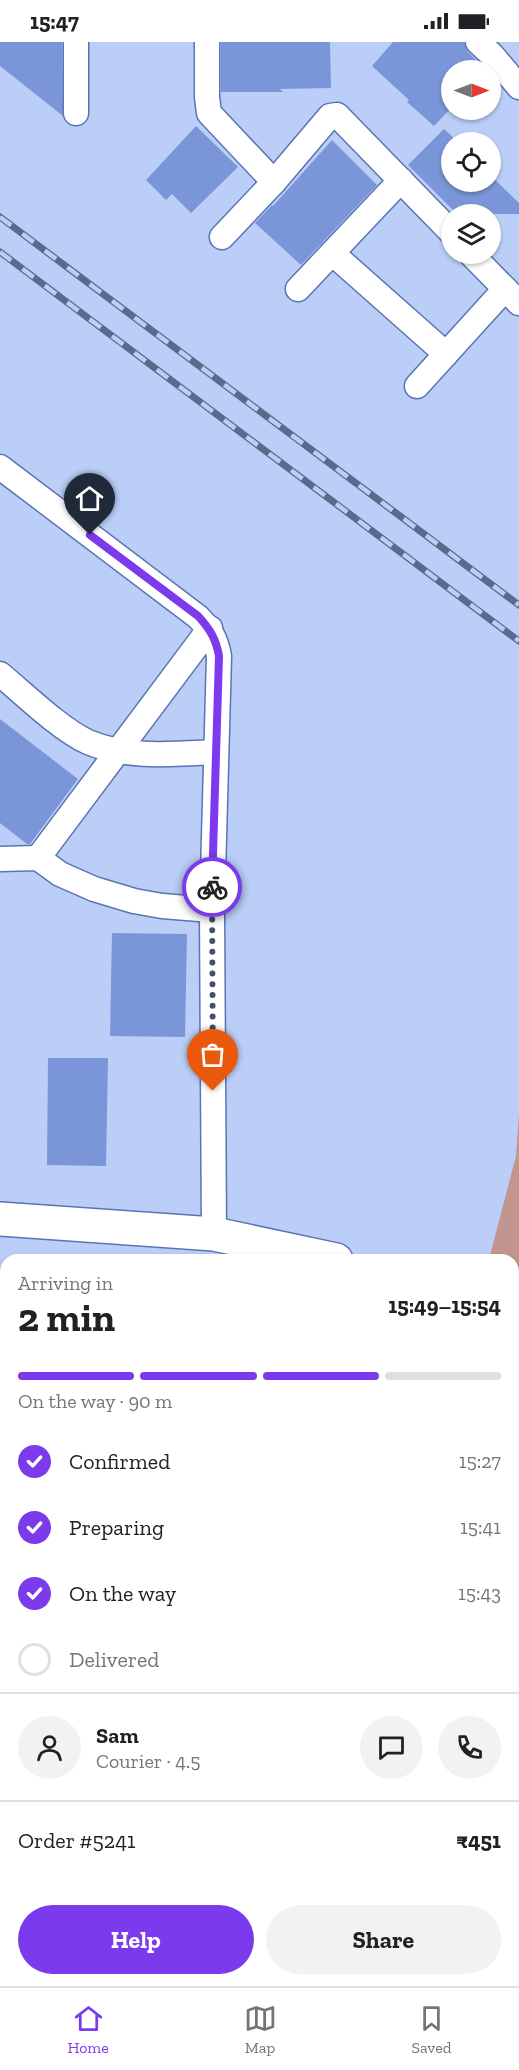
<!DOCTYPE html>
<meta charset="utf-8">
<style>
body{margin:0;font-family:"Zilla Slab",serif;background:#f2f2f2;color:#202124;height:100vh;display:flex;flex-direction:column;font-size:22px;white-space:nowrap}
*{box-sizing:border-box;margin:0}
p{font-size:20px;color:#757577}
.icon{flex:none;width:33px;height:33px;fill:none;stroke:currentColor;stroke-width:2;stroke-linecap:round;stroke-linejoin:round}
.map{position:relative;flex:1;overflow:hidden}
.drawer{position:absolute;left:0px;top:1212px;width:519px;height:732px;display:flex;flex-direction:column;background:#fff;border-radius:18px 18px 0 0;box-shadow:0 2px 4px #0004}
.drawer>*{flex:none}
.needle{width:39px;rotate:90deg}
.tools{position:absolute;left:441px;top:18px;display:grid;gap:12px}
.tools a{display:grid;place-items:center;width:60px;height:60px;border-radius:50%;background:#fff;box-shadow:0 2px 4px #0004;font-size:30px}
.pin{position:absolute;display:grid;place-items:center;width:51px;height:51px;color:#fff;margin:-62px -26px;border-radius:50% 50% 50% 0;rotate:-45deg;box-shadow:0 0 6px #0007}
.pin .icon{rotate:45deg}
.courier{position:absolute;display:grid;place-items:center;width:60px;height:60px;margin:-30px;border:4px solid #7c3aed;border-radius:50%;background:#fff;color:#222;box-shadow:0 2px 8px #0007}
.head em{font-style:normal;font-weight:700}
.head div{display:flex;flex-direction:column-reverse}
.head{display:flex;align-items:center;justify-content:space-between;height:102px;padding:0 18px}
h1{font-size:39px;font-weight:700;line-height:45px}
.bar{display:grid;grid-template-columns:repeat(4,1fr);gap:9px 6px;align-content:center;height:72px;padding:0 18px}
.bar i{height:8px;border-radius:4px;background:#e0e0e0}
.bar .current{background:#7c3aed}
.bar p{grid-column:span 4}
.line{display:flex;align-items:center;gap:15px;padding:0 18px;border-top:2px solid #e0e0e0}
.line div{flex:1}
.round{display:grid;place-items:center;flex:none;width:63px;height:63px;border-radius:32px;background:#f2f2f2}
ol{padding:0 18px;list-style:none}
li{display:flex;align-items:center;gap:18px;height:66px}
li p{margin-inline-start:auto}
li .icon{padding:6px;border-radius:50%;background:#7c3aed;color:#fff;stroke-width:4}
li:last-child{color:#757577}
li i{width:33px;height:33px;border:3px solid #e0e0e0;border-radius:50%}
.primary-button{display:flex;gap:12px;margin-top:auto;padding:12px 18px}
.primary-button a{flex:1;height:69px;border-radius:36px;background:#7c3aed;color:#fff;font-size:24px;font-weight:700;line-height:69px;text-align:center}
.primary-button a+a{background:#f2f2f2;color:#202124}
.status{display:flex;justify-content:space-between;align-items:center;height:42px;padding:0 30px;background:#fff;direction:ltr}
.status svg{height:16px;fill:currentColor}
.menu{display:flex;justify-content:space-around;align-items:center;height:84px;border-top:2px solid #e0e0e0;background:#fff;font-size:16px;color:#757577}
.menu a{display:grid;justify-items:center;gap:3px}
.menu .current{color:#7c3aed}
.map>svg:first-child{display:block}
.green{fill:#c3958f}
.building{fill:#7b96d8}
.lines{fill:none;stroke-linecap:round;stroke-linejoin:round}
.street-casing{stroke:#5b74b4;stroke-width:27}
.secondary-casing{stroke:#5b74b4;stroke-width:36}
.street{stroke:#fff;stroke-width:24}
.secondary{stroke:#fff;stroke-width:33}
.rail-casing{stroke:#5c698a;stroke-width:7}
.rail{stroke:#bbcef7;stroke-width:4.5;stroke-dasharray:14;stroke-linecap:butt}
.done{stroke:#45506e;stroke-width:6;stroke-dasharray:0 10.8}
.route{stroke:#7c3aed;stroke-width:8}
</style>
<div class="status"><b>15:47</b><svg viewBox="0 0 49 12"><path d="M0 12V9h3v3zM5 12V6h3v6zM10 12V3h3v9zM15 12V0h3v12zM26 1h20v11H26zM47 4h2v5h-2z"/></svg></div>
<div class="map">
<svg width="519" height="1944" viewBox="0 0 519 1944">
<rect width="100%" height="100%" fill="#bbcef7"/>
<g class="green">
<polygon points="519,1072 519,1231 513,1228 513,1218 489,1217 516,1114"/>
<polygon points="519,1545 519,1706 513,1706"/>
</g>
<g class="building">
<polygon points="0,0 62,0 63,74 0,24"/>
<polygon points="221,0 330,0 331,46 280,47 283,50 221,50"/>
<polygon points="393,0 464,0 468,10 486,28 452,28 452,65 434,84 407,60 409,58 372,24"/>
<polygon points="196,84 238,125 191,171 172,152 166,158 146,138"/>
<polygon points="444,87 458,100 452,100 452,140 490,140 490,133 519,161 519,172 457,172 408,123"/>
<polygon points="332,98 377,143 301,223 255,181 272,163 273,164"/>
<polygon points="0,677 78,737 30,802 27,802 0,781"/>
<polygon points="112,891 187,892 185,995 110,994"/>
<polygon points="48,1016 108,1016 106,1124 47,1123"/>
</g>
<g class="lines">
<defs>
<g id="street">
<polyline points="207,0 207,55 209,71 274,140"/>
<polyline points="478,0 492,13 519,45"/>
<polyline points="76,71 76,0"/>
<polyline points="222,195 274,140 330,74 337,73 452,191"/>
<polyline points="332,211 446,312"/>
<polyline points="471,212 519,261"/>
<polyline points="298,247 401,138"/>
<polyline points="417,344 505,247"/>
<path d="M0 425 198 575C210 587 216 597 219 614L212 868 214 1192"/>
<path d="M0 632C24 652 61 688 88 700 128 717 173 712 216 710"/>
<polyline points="38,816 210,586"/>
<polyline points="0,817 38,816 60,832 94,847 134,859 162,864 212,868"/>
<polyline points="0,1573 6,1571"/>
<polyline points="513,1724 519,1724"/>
<polyline points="0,1770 6,1771"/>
<polyline points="0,1904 6,1904"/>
<polyline points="287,1944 287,1938"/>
</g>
<g id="secondary">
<polyline points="0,1177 214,1192 336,1218"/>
<polyline points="513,1270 519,1272"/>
</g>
</defs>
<use href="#street" class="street-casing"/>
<use href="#secondary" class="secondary-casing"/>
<use href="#street" class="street"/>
<use href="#secondary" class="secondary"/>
<defs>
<g id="rail">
<polyline points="0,175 519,563"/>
<polyline points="0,210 519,599"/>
</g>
</defs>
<use href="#rail" class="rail-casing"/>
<use href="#rail" class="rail"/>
</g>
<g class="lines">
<polyline class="done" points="212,845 213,1049"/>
<path class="route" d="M90 493 198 574C210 587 216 597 219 614L212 845"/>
</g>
</svg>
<div class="tools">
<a><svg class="needle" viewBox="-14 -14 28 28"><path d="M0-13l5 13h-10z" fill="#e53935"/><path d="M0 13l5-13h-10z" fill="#757577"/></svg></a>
<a><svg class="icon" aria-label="locate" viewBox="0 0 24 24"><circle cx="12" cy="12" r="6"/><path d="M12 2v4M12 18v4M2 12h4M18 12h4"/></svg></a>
<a><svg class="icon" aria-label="layers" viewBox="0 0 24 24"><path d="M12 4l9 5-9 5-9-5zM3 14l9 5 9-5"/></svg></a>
</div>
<div class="pin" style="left:213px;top:1049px;background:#ea580c"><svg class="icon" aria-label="bag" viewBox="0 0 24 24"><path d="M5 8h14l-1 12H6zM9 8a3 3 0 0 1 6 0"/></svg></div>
<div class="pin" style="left:90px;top:493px;background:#1f2937"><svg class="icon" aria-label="home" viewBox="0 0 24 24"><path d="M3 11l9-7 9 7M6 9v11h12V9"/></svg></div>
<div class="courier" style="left:212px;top:845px"><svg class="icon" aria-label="bike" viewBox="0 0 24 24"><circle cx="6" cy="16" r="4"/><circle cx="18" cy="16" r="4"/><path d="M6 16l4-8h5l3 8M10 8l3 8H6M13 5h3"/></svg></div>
<section class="drawer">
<div class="head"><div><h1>2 min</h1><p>Arriving in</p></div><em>15:49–15:54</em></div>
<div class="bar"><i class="current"></i><i class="current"></i><i class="current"></i><i></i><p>On the way · 90 m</p></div>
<ol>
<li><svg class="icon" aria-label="check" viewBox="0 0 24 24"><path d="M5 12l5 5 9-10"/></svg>Confirmed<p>15:27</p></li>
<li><svg class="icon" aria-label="check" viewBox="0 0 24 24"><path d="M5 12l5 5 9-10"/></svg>Preparing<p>15:41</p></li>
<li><svg class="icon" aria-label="check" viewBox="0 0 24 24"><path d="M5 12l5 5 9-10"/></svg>On the way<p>15:43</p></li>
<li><i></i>Delivered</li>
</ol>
<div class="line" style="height:108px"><a class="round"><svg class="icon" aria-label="person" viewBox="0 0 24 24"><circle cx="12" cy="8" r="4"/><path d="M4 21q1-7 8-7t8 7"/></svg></a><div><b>Sam</b><p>Courier · 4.5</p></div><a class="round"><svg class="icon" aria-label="chat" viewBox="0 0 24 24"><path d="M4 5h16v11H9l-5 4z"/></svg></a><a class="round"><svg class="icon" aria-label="phone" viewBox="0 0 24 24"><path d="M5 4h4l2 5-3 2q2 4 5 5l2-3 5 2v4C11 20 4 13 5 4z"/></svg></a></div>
<div class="line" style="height:78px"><div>Order #5241</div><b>₹451</b></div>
<div class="primary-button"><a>Help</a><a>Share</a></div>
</section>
</div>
<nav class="menu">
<a class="current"><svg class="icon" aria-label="home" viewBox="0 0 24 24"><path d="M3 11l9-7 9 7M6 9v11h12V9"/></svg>Home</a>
<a><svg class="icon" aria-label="map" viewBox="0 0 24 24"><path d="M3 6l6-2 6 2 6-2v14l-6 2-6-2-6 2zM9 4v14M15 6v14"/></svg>Map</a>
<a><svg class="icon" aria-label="saved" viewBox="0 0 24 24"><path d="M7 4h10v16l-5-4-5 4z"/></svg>Saved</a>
</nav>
